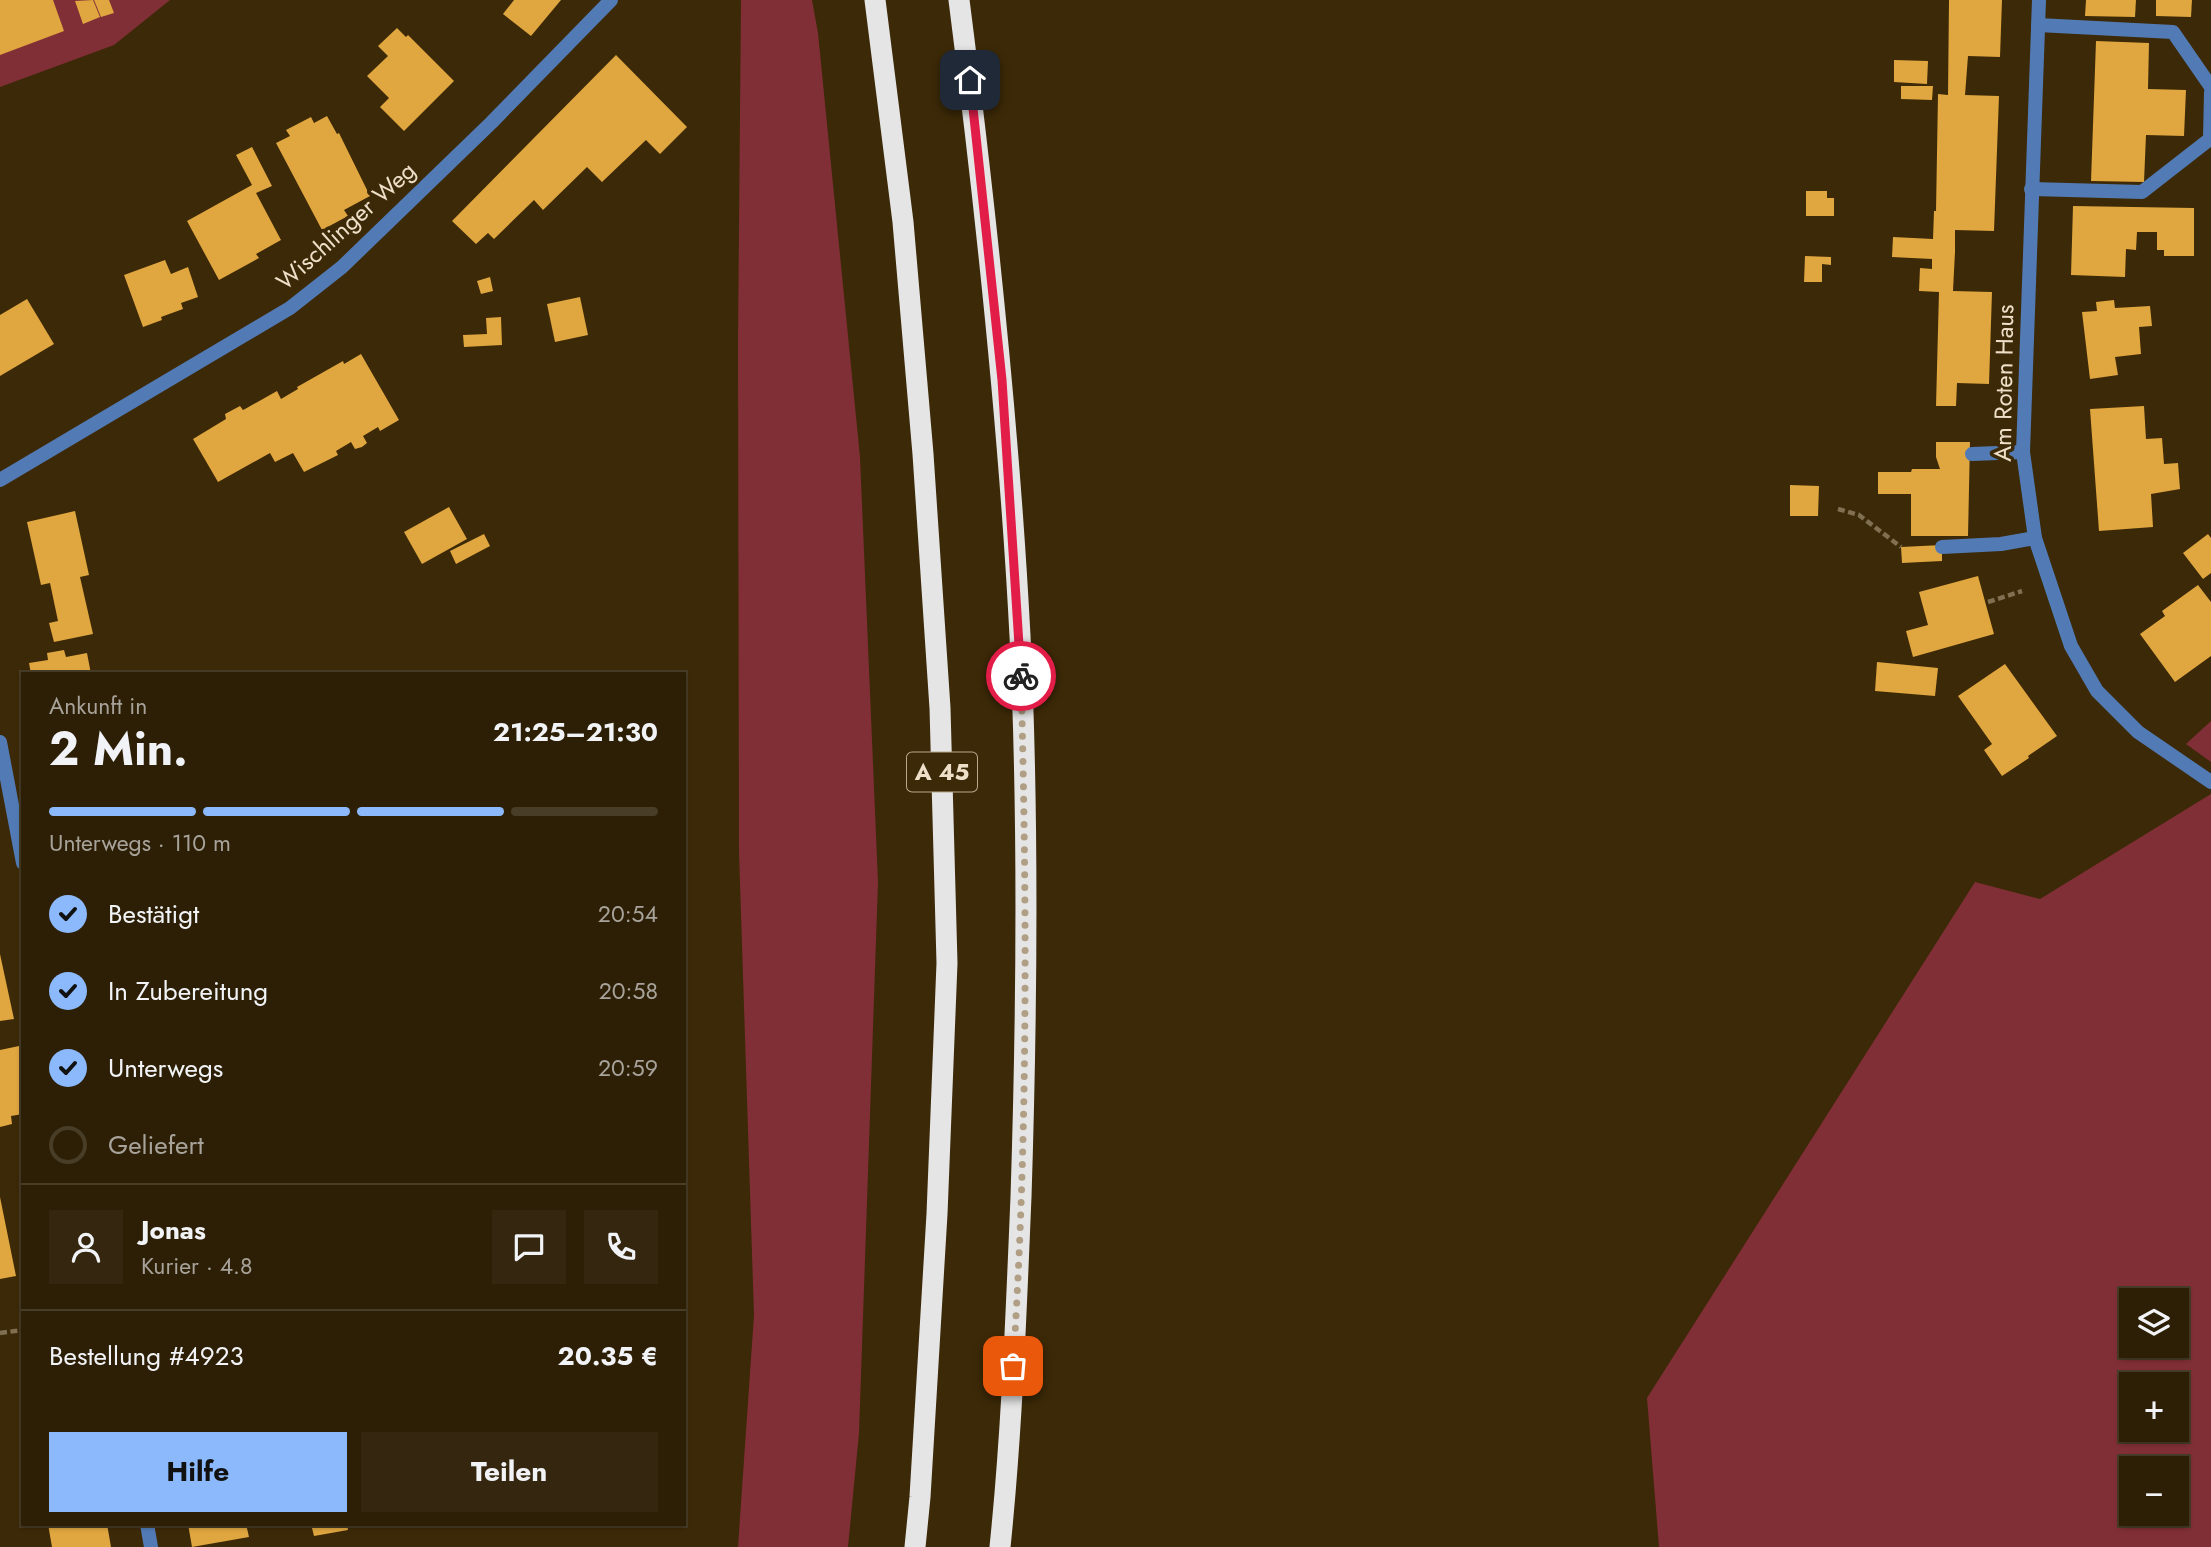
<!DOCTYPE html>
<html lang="de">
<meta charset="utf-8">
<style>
body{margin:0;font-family:Jost,sans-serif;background:#35270f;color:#f1f3f6;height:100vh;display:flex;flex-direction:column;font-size:26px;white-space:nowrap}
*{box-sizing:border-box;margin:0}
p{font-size:23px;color:#a7a29a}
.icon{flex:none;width:38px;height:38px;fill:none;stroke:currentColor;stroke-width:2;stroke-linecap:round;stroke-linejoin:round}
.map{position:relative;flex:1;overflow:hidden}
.side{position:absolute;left:21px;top:672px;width:665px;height:854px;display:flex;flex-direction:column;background:#2d1f05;border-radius:0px;box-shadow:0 2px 5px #0004,0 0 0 2px #483d27}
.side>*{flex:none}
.buttons{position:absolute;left:2119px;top:1288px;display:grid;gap:14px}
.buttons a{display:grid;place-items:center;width:70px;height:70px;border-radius:0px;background:#2d1f05;box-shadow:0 2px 5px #0004,0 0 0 2px #483d27;font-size:35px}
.pin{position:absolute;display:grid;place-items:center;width:60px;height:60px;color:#fff;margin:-30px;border-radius:14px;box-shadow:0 4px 10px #0006}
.courier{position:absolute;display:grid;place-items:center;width:70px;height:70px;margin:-35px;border:5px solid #e11d48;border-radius:50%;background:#fff;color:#222;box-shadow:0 2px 9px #0007}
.overview em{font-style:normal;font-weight:700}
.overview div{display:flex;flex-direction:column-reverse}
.overview{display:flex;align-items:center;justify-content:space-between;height:119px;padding:0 28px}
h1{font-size:46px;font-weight:700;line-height:52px}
.bar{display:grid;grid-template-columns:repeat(4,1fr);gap:10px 7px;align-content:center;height:84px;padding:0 28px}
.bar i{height:9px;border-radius:5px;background:#483d27}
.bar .active{background:#8cb9fc}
.bar p{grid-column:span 4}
.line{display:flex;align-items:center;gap:18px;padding:0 28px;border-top:2px solid #483d27}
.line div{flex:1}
.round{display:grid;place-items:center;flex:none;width:74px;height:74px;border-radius:0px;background:#35270f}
ol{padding:0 28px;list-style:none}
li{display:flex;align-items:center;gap:21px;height:77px}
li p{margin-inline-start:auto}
li .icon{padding:7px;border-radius:50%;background:#8cb9fc;color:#111;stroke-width:4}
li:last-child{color:#a7a29a}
li i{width:38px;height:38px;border:4px solid #483d27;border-radius:50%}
.primary-button{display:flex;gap:14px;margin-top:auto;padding:14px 28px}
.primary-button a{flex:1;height:80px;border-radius:0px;background:#8cb9fc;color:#111;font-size:28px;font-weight:700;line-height:80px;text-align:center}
.primary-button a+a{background:#35270f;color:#f1f3f6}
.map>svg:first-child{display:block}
.green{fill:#802f36;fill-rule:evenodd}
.building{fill:#e0a63f}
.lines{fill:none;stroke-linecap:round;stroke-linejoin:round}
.path{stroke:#816f52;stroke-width:4.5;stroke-dasharray:7 3.5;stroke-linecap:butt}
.service{stroke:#527bb6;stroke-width:14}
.minor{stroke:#527bb6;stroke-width:14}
.motorway{stroke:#e5e5e5;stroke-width:21}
.done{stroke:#b09f85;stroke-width:7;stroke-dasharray:0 12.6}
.route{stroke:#e11d48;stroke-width:9}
.labels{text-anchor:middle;stroke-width:7;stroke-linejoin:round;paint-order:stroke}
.shield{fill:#3c2907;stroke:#b9a88f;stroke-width:2}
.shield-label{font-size:23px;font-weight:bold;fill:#eedfc9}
.street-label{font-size:24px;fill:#eedfc9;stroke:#3c2907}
</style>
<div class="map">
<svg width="2211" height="1547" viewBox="0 0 2211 1547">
<rect width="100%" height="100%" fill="#3c2907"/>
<g class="green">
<polygon points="0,0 170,0 114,45 0,87"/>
<polygon points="741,0 812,0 818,33 860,457 878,882 859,1433 848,1547 738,1547 754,1315 739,852 738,342"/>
<polygon points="2211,721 2211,762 2186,744"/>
<path d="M2211 794V1547H1659L1647 1398 1975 882 2040 899ZM2132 1300H2177V1346H2132ZM2177 1384V1430H2132V1384ZM2177 1468V1514H2132V1468Z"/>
</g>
<g class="building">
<polygon points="0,0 53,0 64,31 0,55"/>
<polygon points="93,0 100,17 83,24 75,1"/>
<polygon points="94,0 109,0 114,13 101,17"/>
<polygon points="514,0 561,0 531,36 503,14"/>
<polygon points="1949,0 2002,0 2000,57 1968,56 1965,95 1999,96 1994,231 1955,230 1955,252 1953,291 1992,292 1989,384 1957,383 1956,406 1936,406 1939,292 1919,291 1920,268 1932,269 1932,259 1892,257 1893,237 1933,239 1934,211 1936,211 1938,94 1948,95"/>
<polygon points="2086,0 2136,0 2135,17 2085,16"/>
<polygon points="2156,0 2192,0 2191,17 2156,16"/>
<polygon points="397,28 406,37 408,35 454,81 404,131 380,107 389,98 367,76 388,56 378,46"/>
<polygon points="2096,41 2149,43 2148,89 2186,90 2184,136 2146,135 2144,182 2091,181"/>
<polygon points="616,55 687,127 660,154 646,140 602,182 587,167 543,210 534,200 494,239 488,233 476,244 452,221"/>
<polygon points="1894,60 1928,61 1927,84 1894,82"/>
<polygon points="1901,86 1933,86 1932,100 1901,99"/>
<polygon points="327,116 337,134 339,133 370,196 344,210 348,216 322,230 276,143 290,136 286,130 311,117 314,123"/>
<polygon points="252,147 272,186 256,193 281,240 256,254 259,258 219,280 187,221 252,185 236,155"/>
<polygon points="1806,191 1827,191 1827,198 1834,198 1834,216 1806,216"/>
<polygon points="2073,206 2194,208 2194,256 2164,256 2164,250 2157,250 2157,232 2137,232 2136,250 2126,249 2125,277 2071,275"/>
<polygon points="1805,256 1831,257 1831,265 1822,264 1822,282 1804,282"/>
<polygon points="165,260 171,274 188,267 198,297 181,303 183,309 161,317 162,320 143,327 124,275"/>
<polygon points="490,277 493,291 481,294 477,281"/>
<polygon points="580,297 588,335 555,342 547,304"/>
<polygon points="27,299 54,344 0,376 0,315"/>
<polygon points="2114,300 2115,308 2150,306 2152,326 2139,327 2141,354 2115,357 2118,375 2090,379 2082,312 2097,311 2096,302"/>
<polygon points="501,317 502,345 464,347 463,335 487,334 486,318"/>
<polygon points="361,354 399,420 380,431 378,427 363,436 367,443 362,447 355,449 351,442 336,451 338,455 304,472 293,453 275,462 270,453 218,482 193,439 226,419 225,414 240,406 243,410 245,409 277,391 281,399 298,389 297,387 343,361 344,364"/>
<polygon points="2144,406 2146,439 2162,438 2164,464 2178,463 2180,489 2151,494 2153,527 2099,531 2090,409"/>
<polygon points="1936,442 1970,442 1968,536 1911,536 1911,494 1878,494 1878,472 1911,472 1912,469 1940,469 1936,457"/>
<polygon points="1790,485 1819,486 1818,516 1790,516"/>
<polygon points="449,507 467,539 422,564 404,532"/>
<polygon points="75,511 89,575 80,577 93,634 54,642 49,623 58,621 50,583 41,585 27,522"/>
<polygon points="484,534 490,546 456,564 450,551"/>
<polygon points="2208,534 2211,538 2211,573 2203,579 2183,553"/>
<polygon points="1942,545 1942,561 1902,563 1901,547"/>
<polygon points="1978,576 1994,634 1913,657 1906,631 1928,625 1919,592"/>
<polygon points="2198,585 2211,602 2211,656 2175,682 2140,634 2165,616 2162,611"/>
<polygon points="64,650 66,657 87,653 91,674 31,674 29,663 48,660 47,653"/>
<polygon points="1877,662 1938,668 1935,696 1875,691"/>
<polygon points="2005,664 2057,736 2028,756 2029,758 2002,776 1984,750 1992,744 1958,696"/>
<polygon points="0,954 14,1019 0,1021"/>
<polygon points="19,1046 23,1066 23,1114 11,1116 12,1124 0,1127 0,1050"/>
<polygon points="0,1197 16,1276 0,1279"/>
<polygon points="48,1524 107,1524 111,1547 52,1547"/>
<polygon points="188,1524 246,1524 249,1537 192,1547"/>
<polygon points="311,1524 347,1524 348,1530 314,1536"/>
</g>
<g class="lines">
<g class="path">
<polyline points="1838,509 1859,515 1901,547"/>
<polyline points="1988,602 2022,591"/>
<polyline points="0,1333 23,1330"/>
</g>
<g class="service">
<polyline points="2038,25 2173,32 2211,87"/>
<polyline points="2031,189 2142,192 2210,139 2211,92"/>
<polyline points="1972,454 2023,452"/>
<polyline points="1942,547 2001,544 2035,538"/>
</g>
<g class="minor">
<polyline points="2039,0 2023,452 2035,538 2071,646 2097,691 2138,732 2211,782"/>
<polyline points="0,480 290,308 342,267 492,122 611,0"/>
<polyline points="0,742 23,863"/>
<polyline points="147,1524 151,1547"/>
</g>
<g class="motorway">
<polyline points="875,0 903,222 923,454 940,708 947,963 937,1214 920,1497 915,1547"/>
<path d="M959 0C986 211 1009 423 1020 636 1029 823 1027 1010 1021 1197 1016 1314 1012 1431 1000 1547"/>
</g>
</g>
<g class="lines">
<path class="done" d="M1013 1366C1028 1136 1027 906 1021 676"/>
<polyline class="route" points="970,80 1002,380 1021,676"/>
</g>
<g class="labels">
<rect class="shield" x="907" y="752.5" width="70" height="39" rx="5"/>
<g class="shield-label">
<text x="942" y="780">A 45</text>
</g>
<g class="street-label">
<text transform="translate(346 226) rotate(-42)" y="8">Wischlinger Weg</text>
<text transform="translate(2004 383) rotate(-89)" y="8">Am Roten Haus</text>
</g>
</g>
</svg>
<div class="buttons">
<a><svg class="icon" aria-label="layers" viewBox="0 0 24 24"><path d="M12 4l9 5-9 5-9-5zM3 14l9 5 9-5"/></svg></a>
<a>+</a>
<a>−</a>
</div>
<div class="pin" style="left:1013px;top:1366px;background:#ea580c"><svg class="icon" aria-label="bag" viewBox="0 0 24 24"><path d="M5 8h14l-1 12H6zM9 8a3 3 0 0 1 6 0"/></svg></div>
<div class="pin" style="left:970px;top:80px;background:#1f2937"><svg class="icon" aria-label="home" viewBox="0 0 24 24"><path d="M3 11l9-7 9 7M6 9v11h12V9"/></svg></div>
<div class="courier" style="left:1021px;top:676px"><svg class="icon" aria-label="bike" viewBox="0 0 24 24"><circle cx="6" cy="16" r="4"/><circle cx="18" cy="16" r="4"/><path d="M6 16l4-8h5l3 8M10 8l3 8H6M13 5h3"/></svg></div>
<section class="side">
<div class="overview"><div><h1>2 Min.</h1><p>Ankunft in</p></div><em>21:25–21:30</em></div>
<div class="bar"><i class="active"></i><i class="active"></i><i class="active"></i><i></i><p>Unterwegs · 110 m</p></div>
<ol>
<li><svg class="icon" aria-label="check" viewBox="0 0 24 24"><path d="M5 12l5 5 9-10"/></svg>Bestätigt<p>20:54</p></li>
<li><svg class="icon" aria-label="check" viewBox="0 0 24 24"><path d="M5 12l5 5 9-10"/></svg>In Zubereitung<p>20:58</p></li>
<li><svg class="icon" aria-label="check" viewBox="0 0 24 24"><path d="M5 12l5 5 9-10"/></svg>Unterwegs<p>20:59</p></li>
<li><i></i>Geliefert</li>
</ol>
<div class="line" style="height:126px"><a class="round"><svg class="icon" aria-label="person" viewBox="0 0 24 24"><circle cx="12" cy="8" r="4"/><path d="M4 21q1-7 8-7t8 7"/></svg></a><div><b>Jonas</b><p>Kurier · 4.8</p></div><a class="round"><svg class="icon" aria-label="chat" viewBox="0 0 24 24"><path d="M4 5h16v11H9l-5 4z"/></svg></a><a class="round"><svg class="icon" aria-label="phone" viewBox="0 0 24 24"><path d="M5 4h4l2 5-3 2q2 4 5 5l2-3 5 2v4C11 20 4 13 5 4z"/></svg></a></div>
<div class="line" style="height:91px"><div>Bestellung #4923</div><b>20.35 €</b></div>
<div class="primary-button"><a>Hilfe</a><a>Teilen</a></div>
</section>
</div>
